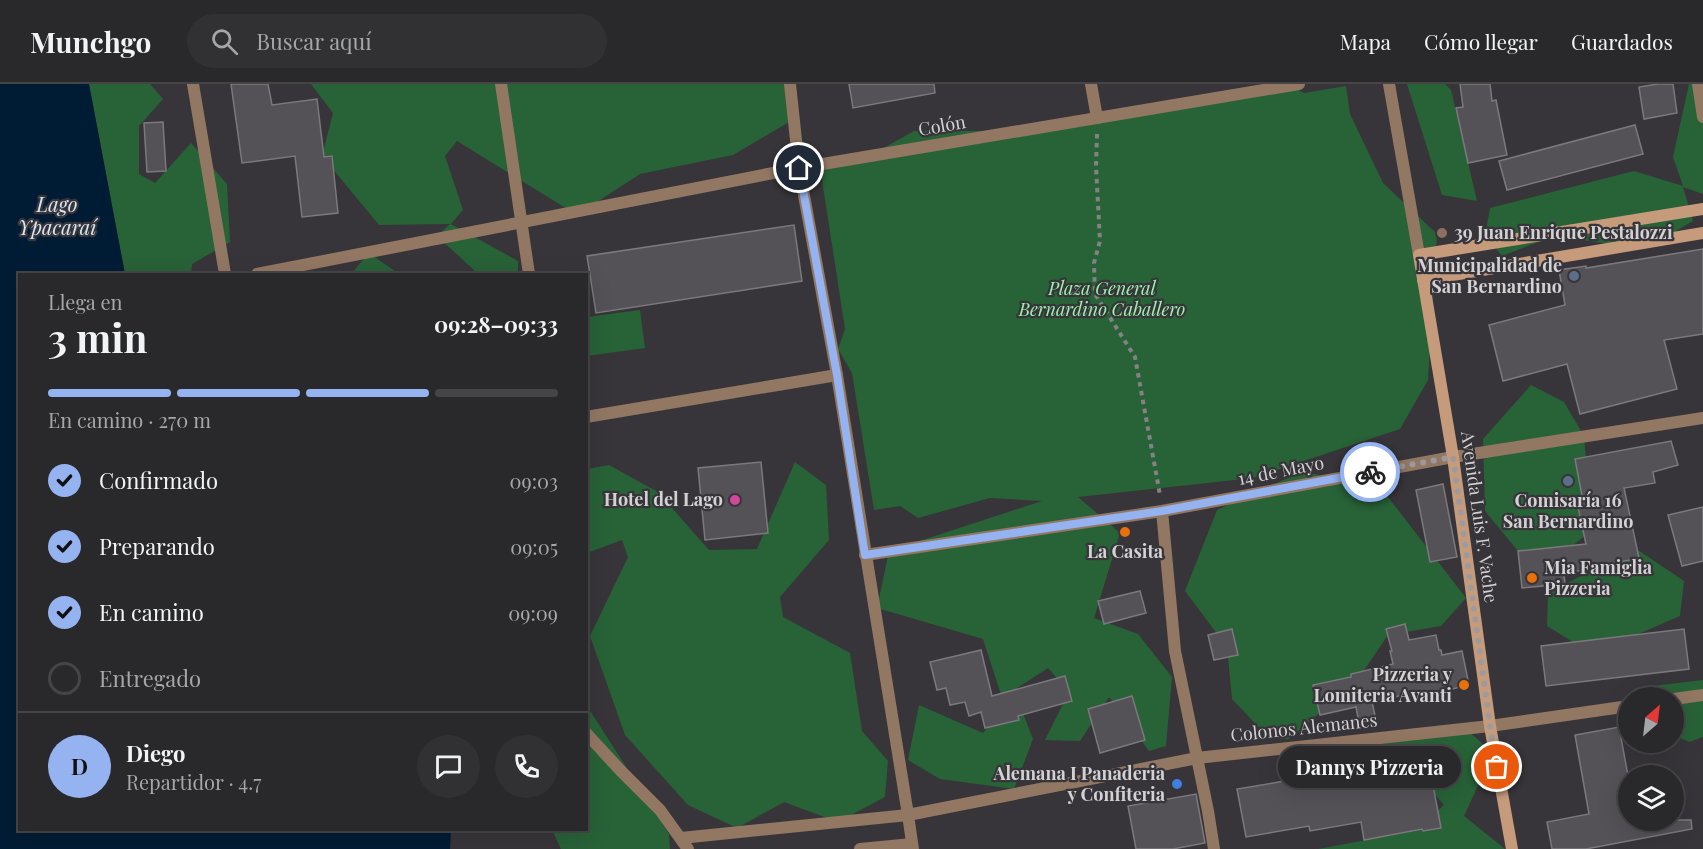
<!DOCTYPE html>
<html lang="es">
<meta charset="utf-8">
<style>
body{margin:0;font-family:"Playfair Display",serif;background:#313033;color:#f1f3f6;height:100vh;display:flex;flex-direction:column;font-size:22px;white-space:nowrap}
*{box-sizing:border-box;margin:0}
p{font-size:20px;color:#a5a6a9}
.icon{flex:none;width:33px;height:33px;fill:none;stroke:currentColor;stroke-width:2;stroke-linecap:round;stroke-linejoin:round}
.map{position:relative;flex:1;overflow:hidden}
.sheet{position:absolute;left:18px;top:189px;width:570px;height:558px;display:flex;flex-direction:column;background:#29282b;border-radius:0px;box-shadow:0 6px 24px #0002,0 0 0 2px #454447}
.sheet>*{flex:none}
.needle{width:39px;rotate:28deg}
.controls{position:absolute;left:1618px;top:603px;display:grid;gap:12px}
.controls a{display:grid;place-items:center;width:66px;height:66px;border-radius:50%;background:#29282b;box-shadow:0 6px 24px #0002,0 0 0 2px #454447;font-size:30px}
.pin{position:absolute;display:grid;place-items:center;width:51px;height:51px;color:#fff;margin:-26px;border:3px solid #fff;border-radius:50%;box-shadow:0 2px 6px #0007}
.courier{position:absolute;display:grid;place-items:center;width:60px;height:60px;margin:-30px;border:4px solid #95b2f1;border-radius:50%;background:#fff;color:#222;box-shadow:0 2px 8px #0007}
.bubble{position:absolute;height:42px;border-radius:21px;background:#29282b;box-shadow:0 6px 24px #0002,0 0 0 2px #454447;font-size:20px;font-weight:700;line-height:42px;text-align:center}
.summary em{font-style:normal;font-weight:700}
.summary div{display:flex;flex-direction:column-reverse}
.summary{display:flex;align-items:center;justify-content:space-between;height:102px;padding:0 30px}
h1{font-size:39px;font-weight:700;line-height:45px}
.bar{display:grid;grid-template-columns:repeat(4,1fr);gap:9px 6px;align-content:center;height:72px;padding:0 30px}
.bar i{height:8px;border-radius:4px;background:#454447}
.bar .selected{background:#95b2f1}
.bar p{grid-column:span 4}
.line{display:flex;align-items:center;gap:15px;padding:0 30px;border-top:2px solid #454447}
.line div{flex:1}
.round{display:grid;place-items:center;flex:none;width:63px;height:63px;border-radius:32px;background:#313033}
ol{padding:0 30px;list-style:none}
li{display:flex;align-items:center;gap:18px;height:66px}
li p{margin-inline-start:auto}
li .icon{padding:6px;border-radius:50%;background:#95b2f1;color:#111;stroke-width:4}
li:last-child{color:#a5a6a9}
li i{width:33px;height:33px;border:3px solid #454447;border-radius:50%}
header{display:flex;align-items:center;gap:36px;box-sizing:border-box;height:84px;padding:0 30px;background:#29282b;border-bottom:2px solid #454447}
header strong{font-size:28px}
nav{display:flex;gap:33px;margin-inline-start:auto;font-size:21px}
.search{width:420px;height:54px;background:#313033;display:flex;align-items:center;gap:15px;box-sizing:border-box;padding:0 21px;border-radius:33px;color:#a5a6a9;font-size:22px}
.map>svg:first-child{display:block}
.green{fill:#286237}
.water{fill:#001c34}
.building{fill:#545257;stroke:#7b797e;stroke-width:1.5}
.lines{fill:none;stroke-linecap:round;stroke-linejoin:round}
.path{stroke:#848286;stroke-width:4;stroke-dasharray:4.5 4.5;stroke-linecap:butt}
.street{stroke:#927763;stroke-width:12}
.secondary{stroke:#c59b7b;stroke-width:12}
.done{stroke:#9c9a9e;stroke-width:6;stroke-dasharray:0 10.8}
.route{stroke:#95b2f1;stroke-width:8}
.education-dot{fill:#8d6e63;stroke:#373539;stroke-width:2}
.service-dot{fill:#5c6f8a;stroke:#373539;stroke-width:2}
.hotel-dot{fill:#d1479c;stroke:#373539;stroke-width:2}
.food-dot{fill:#e8710a;stroke:#373539;stroke-width:2}
.shop-dot{fill:#3f7fe0;stroke:#373539;stroke-width:2}
.labels{text-anchor:middle;stroke-width:4.5;stroke-linejoin:round;paint-order:stroke}
.street-label{font-size:18px;fill:#d2d1d4;stroke:#373539}
.poi-label{font-size:18px;font-weight:bold;fill:#d2d1d4;stroke:#373539;text-anchor:end}
.park-label{font-size:18px;font-style:italic;fill:#99f2ac;stroke:#373539}
.water-label{font-size:20px;font-style:italic;fill:#d6e6f4;stroke:#373539}
</style>
<header>
<strong>Munchgo</strong>
<div class="search"><svg class="icon" aria-label="search" viewBox="0 0 24 24"><circle cx="10" cy="10" r="6"/><path d="M15 15l6 6"/></svg>Buscar aquí</div>
<nav><a>Mapa</a><a>Cómo llegar</a><a>Guardados</a></nav>
</header>
<div class="map">
<svg width="1703" height="765" viewBox="0 0 1703 765">
<rect width="100%" height="100%" fill="#373539"/>
<g class="green">
<polygon points="89,0 150,0 163,15 139,42 139,90 155,99 191,59 227,100 230,158 192,180 191,190 125,190"/>
<polygon points="311,0 795,0 796,34 733,71 640,90 577,131 457,57 445,72 463,126 451,140 518,177 518,190 476,190 474,186 437,152 450,140 379,141 322,72 333,29"/>
<polygon points="1407,0 1445,0 1451,6 1477,117 1442,111"/>
<polygon points="1689,0 1703,0 1703,110 1683,103 1693,137 1645,165 1554,152 1502,172 1485,151 1490,124 1634,87 1683,102 1673,73"/>
<polygon points="1346,2 1350,30 1383,99 1437,150 1428,296 1400,345 1253,394 1078,413 1120,449 1094,534 1138,550 1172,593 1166,662 1149,667 1109,613 1080,657 1045,656 1069,608 1048,584 1014,606 1033,655 1014,705 940,695 908,676 919,621 983,649 1005,623 983,555 877,524 889,467 1042,417 990,414 918,434 900,422 874,426 852,289 838,265 845,245 820,83 862,76 914,47 1048,47 1296,5 1304,9"/>
<polygon points="369,169 399,190 351,190"/>
<polygon points="640,226 645,264 587,272 587,233"/>
<polygon points="1531,301 1564,318 1584,352 1592,446 1551,479 1518,467 1485,427 1483,355"/>
<polygon points="795,378 826,401 829,456 780,513 783,533 850,569 862,647 888,677 885,713 838,738 784,718 737,744 688,721 625,651 590,552 628,473 622,456 587,469 587,385 609,381 658,408 709,466 757,465"/>
<polygon points="1301,388 1378,400 1466,514 1441,542 1388,551 1356,598 1289,655 1270,655 1232,615 1227,563 1185,507 1217,426"/>
<polygon points="1635,464 1684,497 1680,532 1592,570 1547,542 1548,509"/>
<polygon points="1703,596 1703,653 1689,658 1674,651 1674,614 1632,614 1635,604"/>
<polygon points="587,622 669,750 670,765 561,765 554,750 554,746 586,746"/>
<polygon points="1467,646 1493,669 1464,732 1505,765 1318,765 1415,747 1444,721 1423,697 1347,682 1345,664"/>
</g>
<polygon class="water" points="0,0 89,0 125,190 20,190 20,746 451,746 450,765 0,765"/>
<g class="building">
<polygon points="231,0 268,0 272,21 317,15 324,73 332,72 338,129 302,133 295,72 242,79"/>
<polygon points="849,0 934,0 935,9 853,24"/>
<polygon points="1460,0 1490,0 1492,17 1496,16 1507,71 1468,79 1456,24 1463,23"/>
<polygon points="1658,0 1673,0 1677,29 1644,35 1639,3"/>
<polygon points="163,38 166,87 147,88 144,39"/>
<polygon points="1635,41 1643,70 1507,106 1499,77"/>
<polygon points="794,141 802,197 596,229 587,172"/>
<polygon points="1703,165 1703,250 1664,256 1677,305 1580,330 1567,280 1503,297 1489,241 1565,221 1559,186 1586,182 1586,184"/>
<polygon points="1671,357 1678,381 1653,388 1655,399 1624,404 1639,474 1564,490 1565,500 1522,504 1518,467 1586,460 1578,423 1584,422 1575,375"/>
<polygon points="761,378 768,449 705,456 698,384"/>
<polygon points="1443,400 1457,473 1430,478 1416,406"/>
<polygon points="1703,423 1703,477 1682,482 1668,431"/>
<polygon points="1140,507 1146,529 1104,540 1098,517"/>
<polygon points="1405,540 1409,556 1436,551 1439,566 1441,566 1442,571 1462,567 1469,601 1422,612 1421,607 1372,618 1376,636 1359,639 1356,623 1320,631 1313,601 1351,593 1351,590 1393,580 1390,567 1392,567 1386,545"/>
<polygon points="1232,545 1238,571 1214,576 1208,551"/>
<polygon points="1684,545 1689,585 1546,602 1541,562"/>
<polygon points="981,566 992,612 1065,592 1072,617 1018,632 1019,636 985,644 981,628 969,632 965,618 950,621 946,604 937,606 930,578"/>
<polygon points="1132,612 1145,656 1100,669 1088,625"/>
<polygon points="1619,643 1629,697 1629,736 1691,736 1692,745 1586,765 1552,765 1547,738 1589,730 1575,651"/>
<polygon points="1430,685 1441,744 1423,747 1422,745 1364,756 1361,738 1310,747 1309,742 1246,753 1237,705 1297,695 1297,697 1345,689 1348,702 1412,690 1412,688"/>
<polygon points="1196,710 1205,759 1173,765 1136,765 1128,722"/>
</g>
<g class="lines">
<polyline class="path" points="1097,50 1096,83 1100,157 1094,179 1095,210 1135,273 1160,411"/>
<g class="street">
<polyline points="193,0 225,190"/>
<polyline points="501,0 529,190"/>
<polyline points="1091,0 1097,34"/>
<polyline points="1299,0 799,84 837,291 908,731 1197,674 1490,642 1629,622"/>
<polyline points="1389,0 1419,171"/>
<polyline points="1698,0 1703,33"/>
<polyline points="257,190 799,84 790,0"/>
<polyline points="586,333 837,291"/>
<polyline points="1162,427 1175,567 1208,727 1214,765"/>
<polyline points="865,471 1162,427 1453,373 1703,334"/>
<polyline points="1674,615 1703,611"/>
<polyline points="586,649 620,686 660,726 688,765"/>
<polyline points="681,754 908,731 913,765"/>
<polyline points="860,765 912,760"/>
</g>
<g class="secondary">
<polyline points="1423,196 1703,149"/>
<polyline points="1512,765 1490,642 1453,373 1419,171 1703,125"/>
</g>
</g>
<g class="lines">
<polyline class="done" points="1370,388 1453,373 1490,642 1497,683"/>
<polyline class="route" points="799,84 837,291 865,471 1162,427 1370,388"/>
</g>
<circle class="education-dot" cx="1442" cy="149" r="6"/>
<g class="service-dot">
<circle cx="1574" cy="192" r="6"/>
<circle cx="1568" cy="397" r="6"/>
</g>
<circle class="hotel-dot" cx="735" cy="416" r="6"/>
<g class="food-dot">
<circle cx="1125" cy="448" r="6"/>
<circle cx="1532" cy="494" r="6"/>
<circle cx="1464" cy="601" r="6"/>
</g>
<circle class="shop-dot" cx="1177" cy="700" r="6"/>
<g class="labels">
<g class="street-label">
<text transform="translate(942 42) rotate(-10)" y="6">Colón</text>
<text transform="translate(1281 387) rotate(-11)" y="6">14 de Mayo</text>
<text transform="translate(1479 433) rotate(82)" y="6">Avenida Luis F. Vache</text>
<text transform="translate(1304 644) rotate(-6)" y="6">Colonos Alemanes</text>
</g>
<g class="poi-label">
<text x="1454" y="155" text-anchor="start">39 Juan Enrique Pestalozzi</text>
<text x="1562" y="188">Municipalidad de<tspan x="1562" dy="21">San Bernardino</tspan></text>
<text x="723" y="422">Hotel del Lago</text>
<text x="1568" y="423" text-anchor="middle">Comisaría 16<tspan x="1568" dy="21">San Bernardino</tspan></text>
<text x="1125" y="474" text-anchor="middle">La Casita</text>
<text x="1544" y="490" text-anchor="start">Mia Famiglia<tspan x="1544" dy="21">Pizzeria</tspan></text>
<text x="1452" y="597">Pizzeria y<tspan x="1452" dy="21">Lomiteria Avanti</tspan></text>
<text x="1165" y="696">Alemana I Panaderia<tspan x="1165" dy="21">y Confiteria</tspan></text>
</g>
<g class="park-label">
<text x="1102" y="211">Plaza General<tspan x="1102" dy="21">Bernardino Caballero</tspan></text>
</g>
<g class="water-label">
<text x="57" y="128">Lago<tspan x="57" dy="23">Ypacaraí</tspan></text>
</g>
</g>
</svg>
<div class="controls">
<a><svg class="needle" viewBox="-14 -14 28 28"><path d="M0-13l5 13h-10z" fill="#e53935"/><path d="M0 13l5-13h-10z" fill="#a5a6a9"/></svg></a>
<a><svg class="icon" aria-label="layers" viewBox="0 0 24 24"><path d="M12 4l9 5-9 5-9-5zM3 14l9 5 9-5"/></svg></a>
</div>
<div class="pin" style="left:1497px;top:683px;background:#ea580c"><svg class="icon" aria-label="bag" viewBox="0 0 24 24"><path d="M5 8h14l-1 12H6zM9 8a3 3 0 0 1 6 0"/></svg></div>
<div class="pin" style="left:799px;top:84px;background:#1f2937"><svg class="icon" aria-label="home" viewBox="0 0 24 24"><path d="M3 11l9-7 9 7M6 9v11h12V9"/></svg></div>
<div class="courier" style="left:1370px;top:388px"><svg class="icon" aria-label="bike" viewBox="0 0 24 24"><circle cx="6" cy="16" r="4"/><circle cx="18" cy="16" r="4"/><path d="M6 16l4-8h5l3 8M10 8l3 8H6M13 5h3"/></svg></div>
<div class="bubble" style="left:1278px;top:662px;width:183px">Dannys Pizzeria</div>
<section class="sheet">
<div class="summary"><div><h1>3 min</h1><p>Llega en</p></div><em>09:28–09:33</em></div>
<div class="bar"><i class="selected"></i><i class="selected"></i><i class="selected"></i><i></i><p>En camino · 270 m</p></div>
<ol>
<li><svg class="icon" aria-label="check" viewBox="0 0 24 24"><path d="M5 12l5 5 9-10"/></svg>Confirmado<p>09:03</p></li>
<li><svg class="icon" aria-label="check" viewBox="0 0 24 24"><path d="M5 12l5 5 9-10"/></svg>Preparando<p>09:05</p></li>
<li><svg class="icon" aria-label="check" viewBox="0 0 24 24"><path d="M5 12l5 5 9-10"/></svg>En camino<p>09:09</p></li>
<li><i></i>Entregado</li>
</ol>
<div class="line" style="height:108px"><b class="round" style="background:#95b2f1;color:#111">D</b><div><b>Diego</b><p>Repartidor · 4.7</p></div><a class="round"><svg class="icon" aria-label="chat" viewBox="0 0 24 24"><path d="M4 5h16v11H9l-5 4z"/></svg></a><a class="round"><svg class="icon" aria-label="phone" viewBox="0 0 24 24"><path d="M5 4h4l2 5-3 2q2 4 5 5l2-3 5 2v4C11 20 4 13 5 4z"/></svg></a></div>
</section>
</div>
